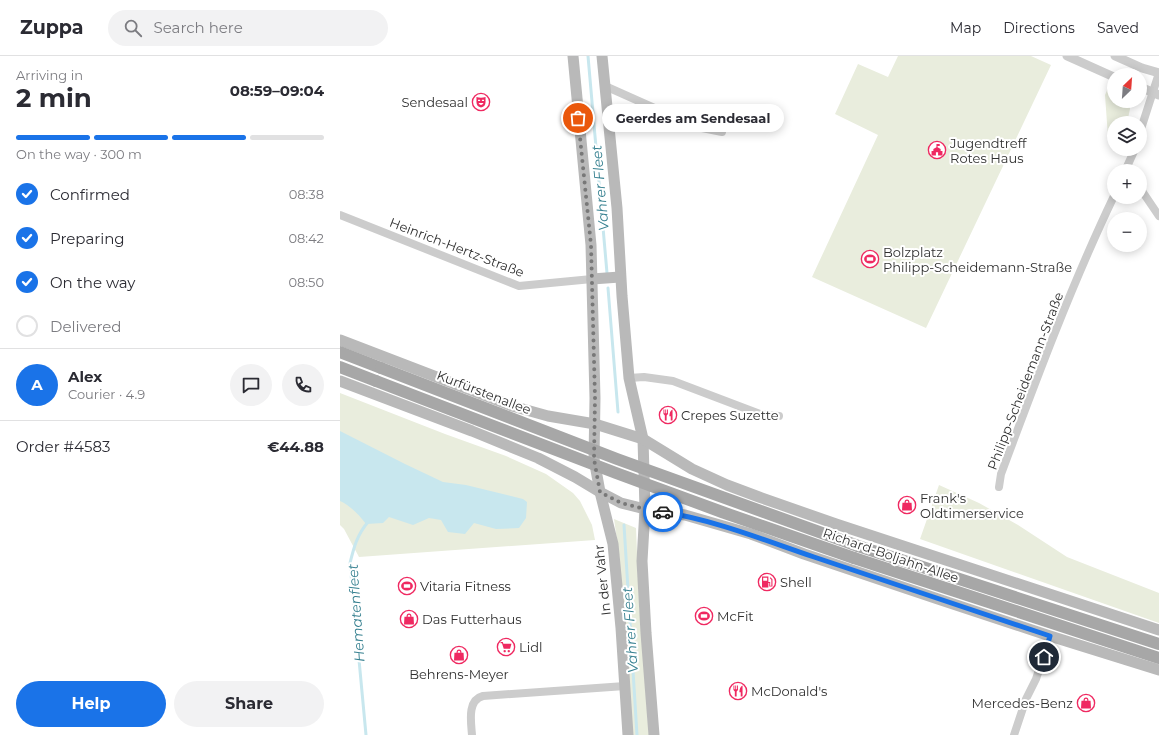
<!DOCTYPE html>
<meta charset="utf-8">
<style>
body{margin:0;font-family:Montserrat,sans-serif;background:#f2f2f3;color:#2b2b33;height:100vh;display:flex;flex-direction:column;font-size:15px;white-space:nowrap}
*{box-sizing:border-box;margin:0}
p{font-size:13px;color:#7c7c81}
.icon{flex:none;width:22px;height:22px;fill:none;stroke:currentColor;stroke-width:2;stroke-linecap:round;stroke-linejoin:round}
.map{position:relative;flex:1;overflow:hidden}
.side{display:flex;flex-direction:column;background:#fff;width:340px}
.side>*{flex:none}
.needle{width:26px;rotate:25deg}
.buttons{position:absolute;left:767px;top:12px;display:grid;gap:8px}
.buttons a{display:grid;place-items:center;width:40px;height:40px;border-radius:50%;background:#fff;box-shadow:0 2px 10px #0003;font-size:20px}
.pin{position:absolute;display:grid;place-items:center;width:34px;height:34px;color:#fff;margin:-17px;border:2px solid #fff;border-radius:50%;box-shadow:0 1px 4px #0007}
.courier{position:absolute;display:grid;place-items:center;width:40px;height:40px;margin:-20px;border:3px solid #1a73e8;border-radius:50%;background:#fff;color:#222;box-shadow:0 1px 5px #0007}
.bubble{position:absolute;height:28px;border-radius:14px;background:#fff;box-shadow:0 2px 10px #0003;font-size:13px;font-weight:700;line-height:28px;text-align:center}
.headline em{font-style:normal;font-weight:700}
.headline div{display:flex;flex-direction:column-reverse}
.headline{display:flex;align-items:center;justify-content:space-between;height:68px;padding:0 16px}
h1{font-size:26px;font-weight:700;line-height:30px}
.bar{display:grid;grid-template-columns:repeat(4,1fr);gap:6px 4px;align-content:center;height:48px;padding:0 16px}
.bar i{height:5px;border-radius:3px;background:#e1e1e2}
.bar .on{background:#1a73e8}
.bar p{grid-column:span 4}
.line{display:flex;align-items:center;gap:10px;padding:0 16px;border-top:1px solid #e1e1e2}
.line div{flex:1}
.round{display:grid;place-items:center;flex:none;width:42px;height:42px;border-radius:21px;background:#f2f2f3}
ol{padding:0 16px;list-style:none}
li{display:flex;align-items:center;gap:12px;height:44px}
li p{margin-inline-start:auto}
li .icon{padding:4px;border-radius:50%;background:#1a73e8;color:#fff;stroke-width:4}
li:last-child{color:#7c7c81}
li i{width:22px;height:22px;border:2px solid #e1e1e2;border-radius:50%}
.button{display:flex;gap:8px;margin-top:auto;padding:8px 16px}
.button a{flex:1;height:46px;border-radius:24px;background:#1a73e8;color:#fff;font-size:16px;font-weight:700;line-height:46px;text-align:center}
.button a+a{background:#f2f2f3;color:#2b2b33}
header{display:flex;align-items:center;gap:24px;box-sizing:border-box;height:56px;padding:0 20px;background:#fff;border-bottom:1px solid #e1e1e2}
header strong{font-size:19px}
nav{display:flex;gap:22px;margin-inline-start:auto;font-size:14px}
.search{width:280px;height:36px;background:#f2f2f3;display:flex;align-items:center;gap:10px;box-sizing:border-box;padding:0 14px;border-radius:22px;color:#7c7c81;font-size:15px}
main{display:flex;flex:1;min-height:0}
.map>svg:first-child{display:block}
.green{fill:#e9eddd}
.water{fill:#c8e7ee}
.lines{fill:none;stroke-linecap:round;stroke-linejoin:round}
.stream{stroke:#c8e7ee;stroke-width:3}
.minor{stroke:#ccc;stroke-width:8}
.tertiary{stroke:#ccc;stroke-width:9}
.secondary{stroke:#b9b9b9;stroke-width:11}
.primary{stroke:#a7a7a7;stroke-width:12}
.primary-bridge{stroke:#a7a7a7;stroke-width:12}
.done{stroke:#787878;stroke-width:4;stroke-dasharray:0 7.2}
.route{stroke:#1a73e8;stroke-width:5}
.labels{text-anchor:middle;stroke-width:4;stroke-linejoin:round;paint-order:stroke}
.poi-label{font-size:13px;fill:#2f2f2f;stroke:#fff;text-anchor:start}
.street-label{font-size:13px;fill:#2f2f2f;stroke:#fff}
.water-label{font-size:14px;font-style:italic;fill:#368090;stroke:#fff}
</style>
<header>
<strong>Zuppa</strong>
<div class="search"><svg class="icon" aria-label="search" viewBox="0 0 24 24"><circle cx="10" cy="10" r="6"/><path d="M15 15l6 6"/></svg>Search here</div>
<nav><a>Map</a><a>Directions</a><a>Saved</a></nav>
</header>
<main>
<section class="side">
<div class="headline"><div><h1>2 min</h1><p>Arriving in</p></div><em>08:59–09:04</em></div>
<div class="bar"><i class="on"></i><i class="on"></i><i class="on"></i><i></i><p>On the way · 300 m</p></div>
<ol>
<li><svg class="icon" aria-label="check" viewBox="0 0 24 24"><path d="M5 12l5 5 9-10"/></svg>Confirmed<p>08:38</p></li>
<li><svg class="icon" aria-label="check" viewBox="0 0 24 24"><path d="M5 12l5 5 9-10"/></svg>Preparing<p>08:42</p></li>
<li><svg class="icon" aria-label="check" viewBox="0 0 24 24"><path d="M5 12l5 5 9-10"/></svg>On the way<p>08:50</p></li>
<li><i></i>Delivered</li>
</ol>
<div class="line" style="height:72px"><b class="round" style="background:#1a73e8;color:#fff">A</b><div><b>Alex</b><p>Courier · 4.9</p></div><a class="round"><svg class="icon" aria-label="chat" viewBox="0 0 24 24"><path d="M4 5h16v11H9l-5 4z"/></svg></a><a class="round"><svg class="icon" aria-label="phone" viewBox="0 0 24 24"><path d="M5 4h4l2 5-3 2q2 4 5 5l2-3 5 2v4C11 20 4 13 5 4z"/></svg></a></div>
<div class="line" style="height:52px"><div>Order #4583</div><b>€44.88</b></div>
<div class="button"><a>Help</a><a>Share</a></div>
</section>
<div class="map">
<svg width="819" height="679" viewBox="0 0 819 679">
<rect width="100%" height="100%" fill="#fff"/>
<g class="green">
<polygon points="558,0 691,0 711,9 586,272 472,221 538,79 495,58 518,8 548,21"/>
<polygon points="768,32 774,34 774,45 789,45 790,53 787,67 774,67 774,90 768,81 765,39"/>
<polygon points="0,337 105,378 166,400 206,418 233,437 240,445 252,469 255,484 19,501 4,473 0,469"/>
<polygon points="599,429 639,447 678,469 727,501 819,537 819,567 580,483"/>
<polygon points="274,463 296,472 299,546 309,679 292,679 279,498"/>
</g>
<path class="water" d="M0 375 65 408 103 426 126 429 183 443 187 446 186 462 179 472 156 473 134 467 125 478 108 476 101 464 89 462 73 469 49 461 43 467 26 468C19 459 11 450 0 445Z"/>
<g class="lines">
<g class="stream">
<polyline points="248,0 267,217"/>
<polyline points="268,232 278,356"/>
<polyline points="284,469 297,679"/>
<path d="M26 679 10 507C14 491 17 479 28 466"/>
</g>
<g class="minor">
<polyline points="265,30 357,71 382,76"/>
<polyline points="800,76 819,17"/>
<polyline points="785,115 795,93"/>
<polyline points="800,132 819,160"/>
<polyline points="0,159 179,230 252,223"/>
<polyline points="289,322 304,321 333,325 420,358 439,360"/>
<path d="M659 431 661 418C696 324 731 230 774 140"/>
<path d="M132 679C131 666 127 644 143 640L285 630"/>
<polyline points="674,679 686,643 696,623 710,580"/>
</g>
<g class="tertiary">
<polyline points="727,0 774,21"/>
<polyline points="775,0 802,12 819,17"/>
<polyline points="800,31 819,39"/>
</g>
<g class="secondary">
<polyline points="233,0 251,189 255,342 254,403 260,436 273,488 281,572 288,679"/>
<polyline points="262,0 277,152 282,240 289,322 303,383 305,453 302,505 306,577 314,679"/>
<polyline points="252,223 280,221"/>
<polyline points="0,284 172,350 208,360 255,368 303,383 352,413 387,429 419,441 496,468 819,574"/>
<polyline points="0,325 132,375 198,402 235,421 260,436 281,447 305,453 345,459 411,478 464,498 598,543 710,580 819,614"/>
</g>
<g class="primary">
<polyline points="0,296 41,312"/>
<polyline points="0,311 36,325"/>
<polyline points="518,490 819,588"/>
<polyline points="514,502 819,602"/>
</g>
<g class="primary-bridge">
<polyline points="41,312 277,403 518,490"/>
<polyline points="36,325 276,417 382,456 514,502"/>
</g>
</g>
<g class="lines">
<polyline class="done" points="238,62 251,189 255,342 254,403 260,436 281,447 305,453 323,456"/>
<path class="route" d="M323 456C375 464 424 484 474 501 553 527 631 554 710 580L704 601"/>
</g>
<defs>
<symbol id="theatre-ring" viewBox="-11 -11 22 22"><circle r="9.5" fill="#fff" stroke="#ef2961" stroke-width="1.5"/><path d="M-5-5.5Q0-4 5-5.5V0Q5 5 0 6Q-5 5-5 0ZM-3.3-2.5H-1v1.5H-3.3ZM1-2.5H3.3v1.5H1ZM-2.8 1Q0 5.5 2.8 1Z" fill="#ef2961"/></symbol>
<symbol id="civic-ring" viewBox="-11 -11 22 22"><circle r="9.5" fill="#fff" stroke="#ef2961" stroke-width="1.5"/><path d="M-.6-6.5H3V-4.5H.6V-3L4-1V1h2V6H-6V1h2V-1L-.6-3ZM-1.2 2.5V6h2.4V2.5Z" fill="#ef2961"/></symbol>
<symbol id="stadium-ring" viewBox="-11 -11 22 22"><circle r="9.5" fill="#fff" stroke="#ef2961" stroke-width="1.5"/><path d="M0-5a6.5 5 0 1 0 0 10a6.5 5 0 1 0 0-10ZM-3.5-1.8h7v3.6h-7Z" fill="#ef2961"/></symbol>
<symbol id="restaurant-ring" viewBox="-11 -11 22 22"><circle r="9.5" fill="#fff" stroke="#ef2961" stroke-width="1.5"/><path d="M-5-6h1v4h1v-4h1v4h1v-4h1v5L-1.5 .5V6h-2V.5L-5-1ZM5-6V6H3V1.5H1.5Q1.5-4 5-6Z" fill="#ef2961"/></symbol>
<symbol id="shop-ring" viewBox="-11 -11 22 22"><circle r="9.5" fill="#fff" stroke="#ef2961" stroke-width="1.5"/><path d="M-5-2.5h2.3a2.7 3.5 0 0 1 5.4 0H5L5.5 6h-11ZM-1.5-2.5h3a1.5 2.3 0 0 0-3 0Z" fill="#ef2961"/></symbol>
<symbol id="fuel-ring" viewBox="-11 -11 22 22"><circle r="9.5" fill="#fff" stroke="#ef2961" stroke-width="1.5"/><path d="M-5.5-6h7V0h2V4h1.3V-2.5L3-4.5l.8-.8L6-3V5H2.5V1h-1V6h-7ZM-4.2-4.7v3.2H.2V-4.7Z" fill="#ef2961"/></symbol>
<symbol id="supermarket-ring" viewBox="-11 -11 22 22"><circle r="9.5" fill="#fff" stroke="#ef2961" stroke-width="1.5"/><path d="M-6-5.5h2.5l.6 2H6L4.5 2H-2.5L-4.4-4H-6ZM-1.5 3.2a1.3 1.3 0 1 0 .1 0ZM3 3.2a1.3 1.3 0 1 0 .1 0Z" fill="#ef2961"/></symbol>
</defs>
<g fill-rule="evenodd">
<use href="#theatre-ring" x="131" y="36" width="20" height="20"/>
<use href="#civic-ring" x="587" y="84" width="20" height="20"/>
<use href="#stadium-ring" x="520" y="193" width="20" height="20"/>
<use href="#restaurant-ring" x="318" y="349" width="20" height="20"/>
<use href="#shop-ring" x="557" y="439" width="20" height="20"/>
<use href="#fuel-ring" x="417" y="516" width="20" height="20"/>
<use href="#stadium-ring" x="57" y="520" width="20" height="20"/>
<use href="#stadium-ring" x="354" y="550" width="20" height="20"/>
<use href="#shop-ring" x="59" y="553" width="20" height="20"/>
<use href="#supermarket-ring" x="156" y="581" width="20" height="20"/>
<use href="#shop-ring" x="109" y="589" width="20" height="20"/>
<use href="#restaurant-ring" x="388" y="625" width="20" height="20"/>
<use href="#shop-ring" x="736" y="637" width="20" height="20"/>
</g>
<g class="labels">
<g class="poi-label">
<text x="128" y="51" text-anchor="end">Sendesaal</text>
<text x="610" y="92">Jugendtreff<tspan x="610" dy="15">Rotes Haus</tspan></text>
<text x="543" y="201">Bolzplatz<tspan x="543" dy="15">Philipp-Scheidemann-Straße</tspan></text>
<text x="341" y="364">Crepes Suzette</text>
<text x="580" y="447">Frank's<tspan x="580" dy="15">Oldtimerservice</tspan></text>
<text x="440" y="531">Shell</text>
<text x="80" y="535">Vitaria Fitness</text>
<text x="377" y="565">McFit</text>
<text x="82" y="568">Das Futterhaus</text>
<text x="179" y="596">Lidl</text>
<text x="119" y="623" text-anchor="middle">Behrens-Meyer</text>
<text x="411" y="640">McDonald's</text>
<text x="733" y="652" text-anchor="end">Mercedes-Benz</text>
</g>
<g class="street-label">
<text transform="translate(117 191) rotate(21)" y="5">Heinrich-Hertz-Straße</text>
<text transform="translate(685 325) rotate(-69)" y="5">Philipp-Scheidemann-Straße</text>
<text transform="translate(144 336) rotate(21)" y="5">Kurfürstenallee</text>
<text transform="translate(551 499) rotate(19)" y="5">Richard-Boljahn-Allee</text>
<text transform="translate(262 524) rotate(-96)" y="5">In der Vahr</text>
</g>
<g class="water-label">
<text transform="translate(260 132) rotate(-95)" y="5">Vahrer Fleet</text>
<text transform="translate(16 557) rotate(-94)" y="5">Hematenfleet</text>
<text transform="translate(290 574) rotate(-94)" y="5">Vahrer Fleet</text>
</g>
</g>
</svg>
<div class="buttons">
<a><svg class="needle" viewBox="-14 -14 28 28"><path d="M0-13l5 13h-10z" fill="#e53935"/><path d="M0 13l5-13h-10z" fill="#7c7c81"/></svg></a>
<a><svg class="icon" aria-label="layers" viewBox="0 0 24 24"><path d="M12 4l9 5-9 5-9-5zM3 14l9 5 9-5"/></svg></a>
<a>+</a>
<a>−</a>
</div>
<div class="pin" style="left:238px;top:62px;background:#ea580c"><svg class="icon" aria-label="bag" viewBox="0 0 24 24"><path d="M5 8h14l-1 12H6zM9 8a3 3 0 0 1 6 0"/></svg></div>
<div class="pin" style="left:704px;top:601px;background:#1f2937"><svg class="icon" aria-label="home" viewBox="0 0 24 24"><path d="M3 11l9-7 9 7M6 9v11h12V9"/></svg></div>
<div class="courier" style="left:323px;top:456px"><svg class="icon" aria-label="car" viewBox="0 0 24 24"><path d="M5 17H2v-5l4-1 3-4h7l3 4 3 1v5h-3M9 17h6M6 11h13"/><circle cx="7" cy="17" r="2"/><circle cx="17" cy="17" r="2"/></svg></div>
<div class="bubble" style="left:262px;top:48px;width:182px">Geerdes am Sendesaal</div>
</div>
</main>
